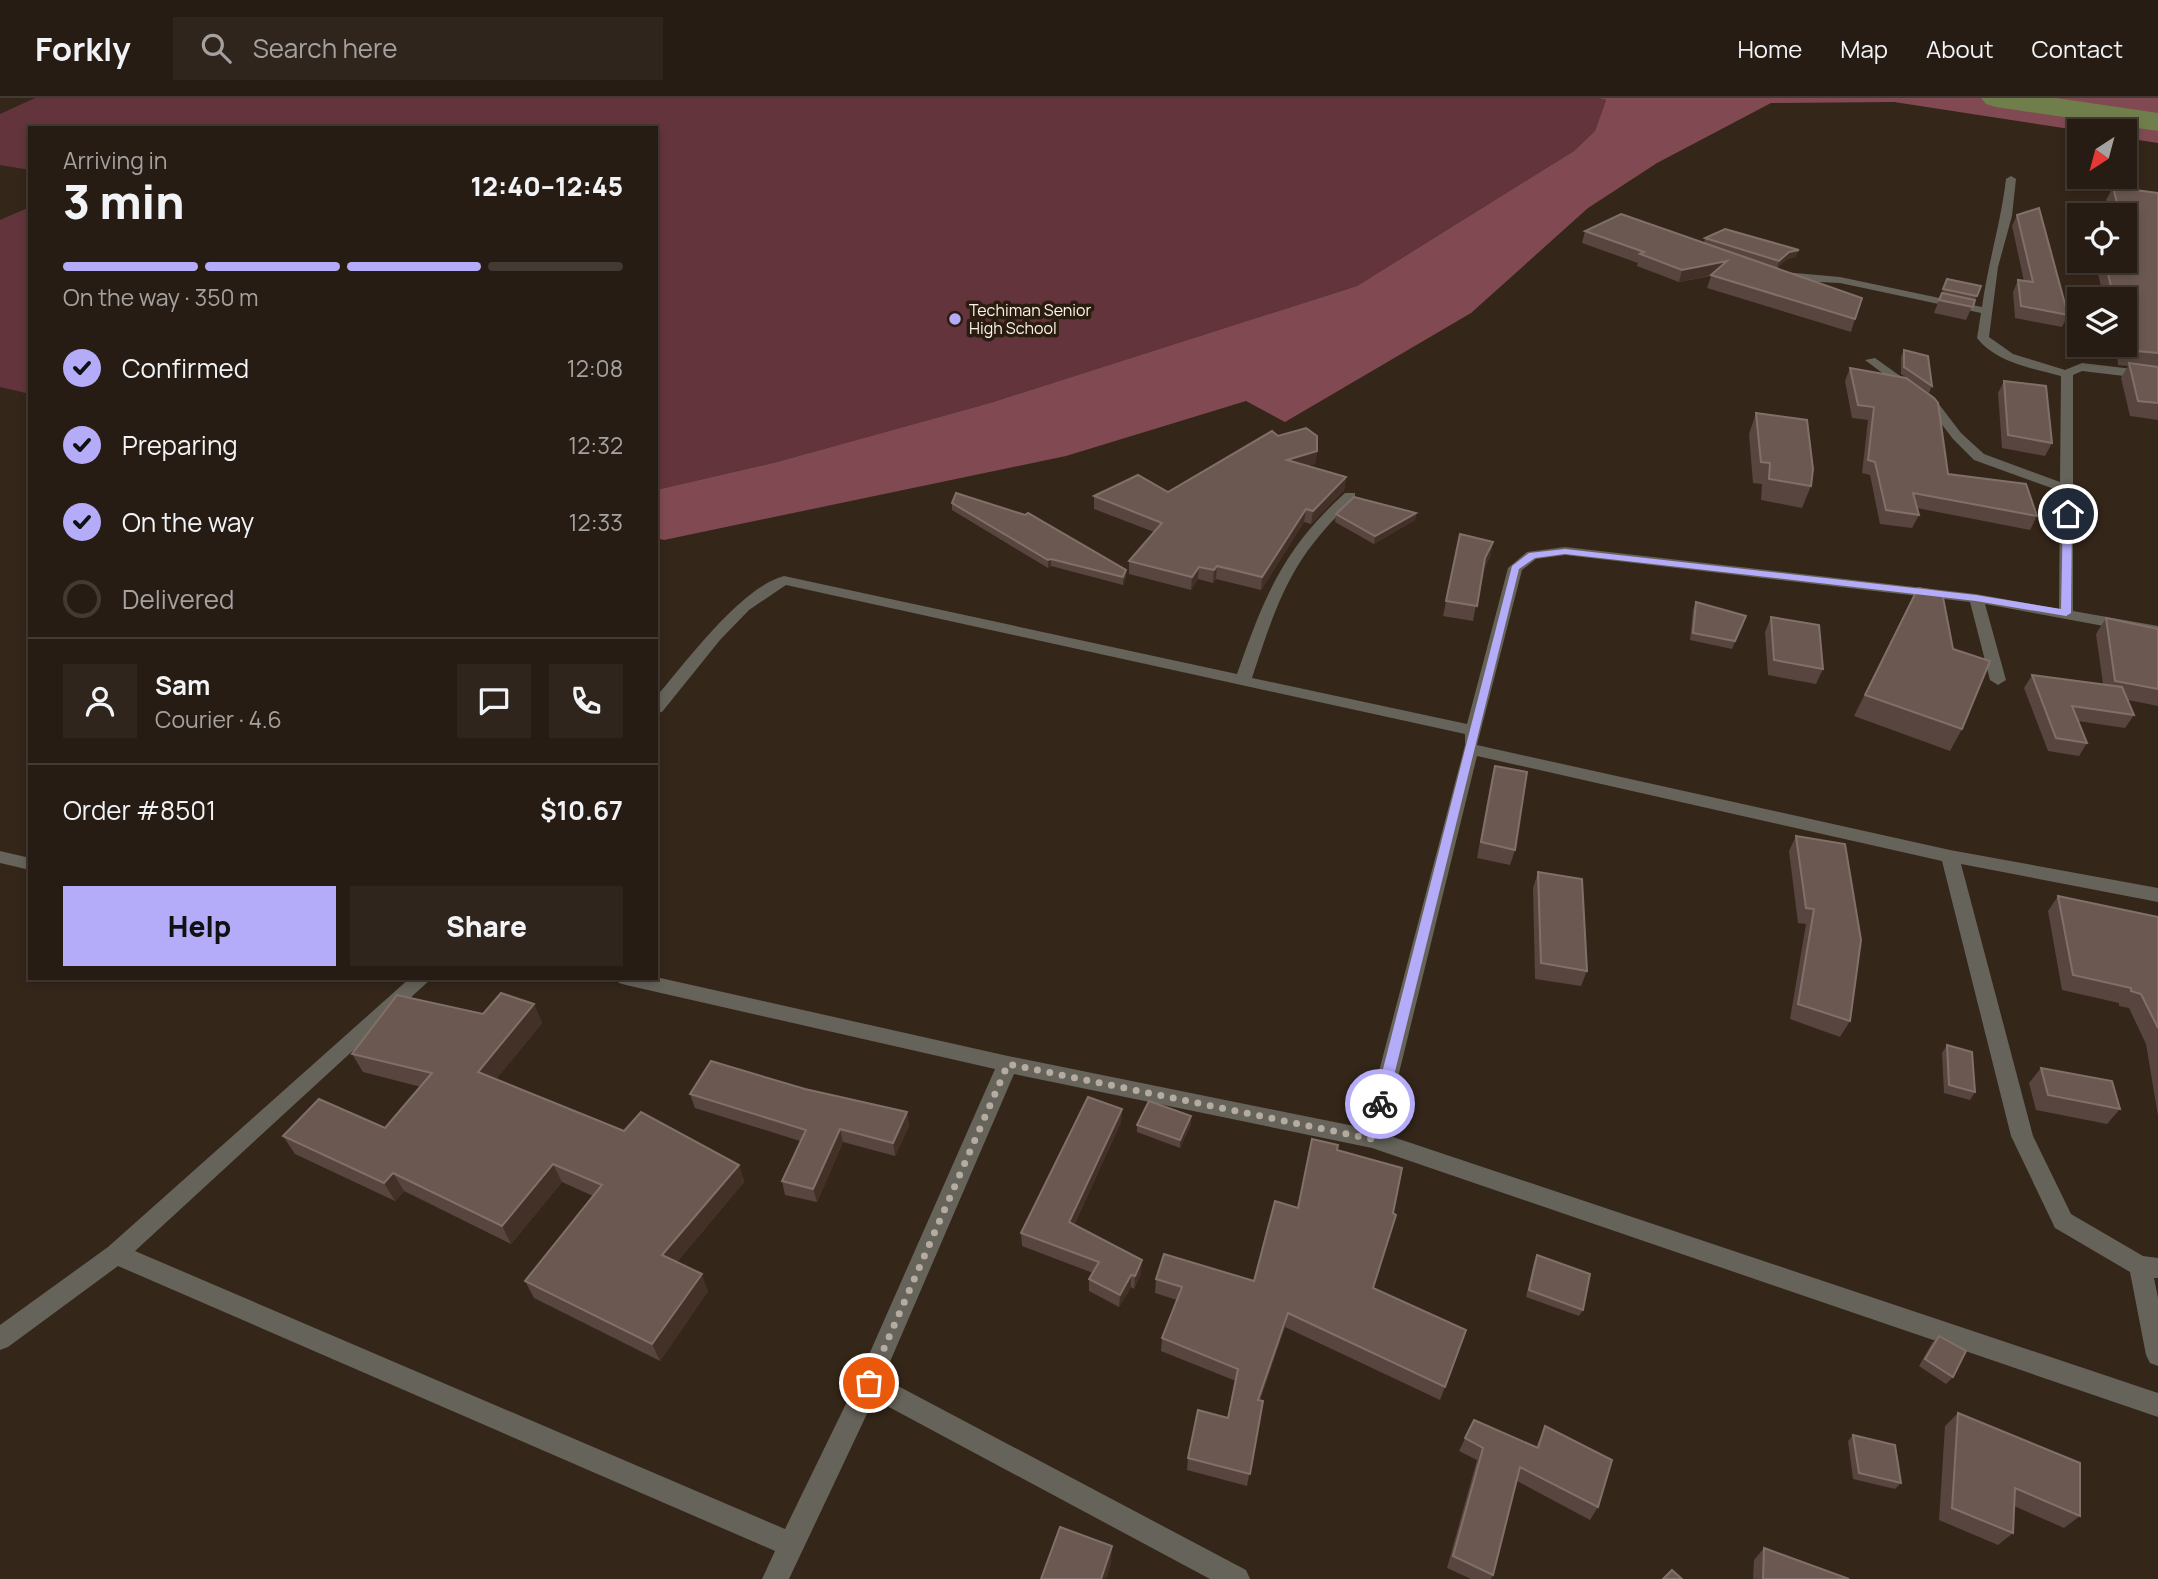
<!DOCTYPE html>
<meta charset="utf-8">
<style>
body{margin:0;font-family:Manrope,sans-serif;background:#2f251c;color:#f1f3f6;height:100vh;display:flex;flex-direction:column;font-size:26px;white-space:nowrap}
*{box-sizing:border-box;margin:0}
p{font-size:23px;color:#a4a1a0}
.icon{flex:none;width:38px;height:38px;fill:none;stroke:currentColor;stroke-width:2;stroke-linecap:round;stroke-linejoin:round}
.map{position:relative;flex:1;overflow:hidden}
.side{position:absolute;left:28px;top:28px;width:630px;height:854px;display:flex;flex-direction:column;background:#271c13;border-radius:0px;box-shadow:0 4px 10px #0003,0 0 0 2px #433a33}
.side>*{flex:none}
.needle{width:46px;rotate:216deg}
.fabs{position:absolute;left:2067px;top:21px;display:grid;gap:14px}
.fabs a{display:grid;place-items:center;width:70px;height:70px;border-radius:0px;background:#271c13;box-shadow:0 4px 10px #0003,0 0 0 2px #433a33;font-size:35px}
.pin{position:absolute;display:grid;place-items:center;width:60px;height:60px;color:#fff;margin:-30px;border:4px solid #fff;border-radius:50%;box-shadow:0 2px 7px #0007}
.courier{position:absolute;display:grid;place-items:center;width:70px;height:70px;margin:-35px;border:5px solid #b4acf9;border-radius:50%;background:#fff;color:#222;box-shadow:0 2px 9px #0007}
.head em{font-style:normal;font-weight:800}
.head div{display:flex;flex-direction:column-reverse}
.head{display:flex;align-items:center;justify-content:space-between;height:119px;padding:0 35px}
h1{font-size:46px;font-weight:800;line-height:52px}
.bar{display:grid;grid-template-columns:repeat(4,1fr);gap:10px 7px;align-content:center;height:84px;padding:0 35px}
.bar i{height:9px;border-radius:5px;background:#433a33}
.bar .current{background:#b4acf9}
.bar p{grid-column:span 4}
.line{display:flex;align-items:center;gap:18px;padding:0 35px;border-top:2px solid #433a33}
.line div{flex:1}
.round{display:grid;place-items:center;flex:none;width:74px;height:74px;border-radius:0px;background:#2f251c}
ol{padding:0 35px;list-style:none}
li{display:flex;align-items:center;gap:21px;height:77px}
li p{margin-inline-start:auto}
li .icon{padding:7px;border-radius:50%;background:#b4acf9;color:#111;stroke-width:4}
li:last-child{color:#a4a1a0}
li i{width:38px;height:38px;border:4px solid #433a33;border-radius:50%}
.button{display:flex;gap:14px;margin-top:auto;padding:14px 35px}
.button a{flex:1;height:80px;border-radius:0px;background:#b4acf9;color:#111;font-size:28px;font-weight:800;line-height:80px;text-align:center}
.button a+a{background:#2f251c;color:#f1f3f6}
header{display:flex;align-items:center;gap:42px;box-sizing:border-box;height:98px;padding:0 35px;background:#271c13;border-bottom:2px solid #433a33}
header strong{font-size:33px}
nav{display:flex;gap:38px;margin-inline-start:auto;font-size:24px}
.search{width:490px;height:63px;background:#2f251c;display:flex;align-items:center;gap:18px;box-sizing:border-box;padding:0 24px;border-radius:0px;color:#a4a1a0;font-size:26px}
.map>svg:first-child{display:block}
.green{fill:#63343b}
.forest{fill:#814a52}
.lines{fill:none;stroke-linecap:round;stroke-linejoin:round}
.river{fill:#707e4b;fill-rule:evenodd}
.street{fill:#66635a;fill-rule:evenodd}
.wall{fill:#59453f}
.shaded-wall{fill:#433128}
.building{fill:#6b5851;stroke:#817069;stroke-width:2}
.route{fill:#b4acf9}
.done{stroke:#b5aba0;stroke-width:7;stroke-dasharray:0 12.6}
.poi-dot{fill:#b4acf9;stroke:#2a1d0f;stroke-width:2.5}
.labels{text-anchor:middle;stroke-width:7;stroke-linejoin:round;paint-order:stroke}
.far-poi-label{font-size:16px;fill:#fbf2e9;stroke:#2a1d0f;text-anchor:start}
</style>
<header>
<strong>Forkly</strong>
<div class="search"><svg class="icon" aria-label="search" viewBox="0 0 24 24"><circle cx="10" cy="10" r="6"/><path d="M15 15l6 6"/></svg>Search here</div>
<nav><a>Home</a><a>Map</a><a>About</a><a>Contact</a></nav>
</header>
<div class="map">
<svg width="2158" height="1481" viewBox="0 0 2158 1481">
<rect width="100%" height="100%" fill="#342619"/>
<g class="green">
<polygon points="35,0 1598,0 1606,2 1595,33 1574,53 1357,188 990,305 777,364 656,392 656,30 30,30 30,72 0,67 0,16"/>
<polygon points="30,109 30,296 0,289 0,122"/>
</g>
<polygon class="forest" points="1598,0 2158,0 2158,45 2125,40 2124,33 2083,33 1894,4 1771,5 1657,65 1588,110 1471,215 1285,324 1246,303 1066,358 664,442 656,440 656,392 777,364 990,305 1357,188 1574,53 1595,33 1606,2"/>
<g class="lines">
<polygon class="river" points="1981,0 2056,0 2158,15 2158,33 1996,9 1986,6"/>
<g class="street">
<path d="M2011 78 2016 81 2012 118 1998 169 1989 239 2013 256 2065 272 2082 265 2158 274V282L2082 273 2073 277V513L2158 528V538L1985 506 2006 582 1998 587 1990 582 1970 504 1565 457 1536 461 1522 472 1477 647 1950 752 2158 790V804L1961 766 2033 1038 2071 1116 2143 1158 2158 1160V1180H2154L2158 1200V1268L2150 1265 2146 1257 2130 1174 2055 1130 2011 1038 1942 763 1477 658 1384 1036 2158 1295V1319L1372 1050 1014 976 883 1280 1246 1472 1250 1481H1210L874 1301 789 1481H762L775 1453 118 1168 8 1249 0 1252V1227L108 1149 410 880H432L135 1153 785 1431 860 1277 995 971 626 887 619 885 617 880 656 879 1008 958 1364 1030 1465 647V636L786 487 749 512 720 542 662 614 656 615V599C685 565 741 489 784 478L1237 576C1264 499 1283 451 1345 395H1355V401C1292 458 1278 501 1252 580L1467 626 1508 470 1527 454 1565 449 1976 496 2059 511 2060 393 1974 362 1953 341 1930 311 1865 262 1875 260 1938 305 1961 335 1984 356 2060 384 2061 278C2032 270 1997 265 1977 240L1981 215 1840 185 1798 183 1779 177 1784 174 1840 179 1982 209C1988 165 2001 124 2006 81Z"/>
<polygon points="0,753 30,760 30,772 0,765"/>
</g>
</g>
<g class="wall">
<polygon points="2113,89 2158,95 2158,322 2130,318 2121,280 2128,268 2118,267 2116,247 2124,247 2124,201 2104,201 2095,163 2124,163 2124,117 2086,117 2092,105 2108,107 2106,102"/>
<polygon points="2017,117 2068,217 2062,229 2015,220 2013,194 2018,182 2024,183 2012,128"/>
<polygon points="1585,133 1704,145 1705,140 1796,159 1787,161 1777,170 1748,160 1855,221 1851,234 1707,190 1711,178 1679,184 1637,168 1638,165 1582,145"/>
<polygon points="1947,181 1981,188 1966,222 1934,215"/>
<polygon points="1904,252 1932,288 1929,295 1901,276 1901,259"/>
<polygon points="1850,270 1948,376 2037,418 2030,432 1917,410 1919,417 1912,430 1880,426 1870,377 1862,375 1868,322 1852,320 1845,283"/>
<polygon points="2004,283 2052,345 2045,358 2002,350 1998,295"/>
<polygon points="1756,315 1811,388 1802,410 1761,402 1762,386 1753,385 1749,336"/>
<polygon points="1278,338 1317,353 1315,366 1307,368 1346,379 1344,392 1311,426 1304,424 1261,492 1216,481 1213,485 1198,481 1191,492 1129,476 1129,463 1154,434 1094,411 1094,398 1168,394"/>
<polygon points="952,405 1126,480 1123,487 1051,468 1048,470 952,412"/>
<polygon points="1416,415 1415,422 1374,446 1335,424 1336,416"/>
<polygon points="1460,436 1493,444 1490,459 1483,472 1473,523 1443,518"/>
<polygon points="1918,490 1962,631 1950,653 1854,618"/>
<polygon points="1696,504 1746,518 1732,551 1690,542 1693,512"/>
<polygon points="1771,519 1823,571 1816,586 1768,577 1765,534"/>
<polygon points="2106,520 2158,531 2158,608 2128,602 2134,617 2125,630 2078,623 2087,645 2079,658 2048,653 2024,590 2032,577 2103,586 2096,536"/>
<polygon points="1495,668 1515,752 1510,767 1477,760 1491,683"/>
<polygon points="1796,738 1850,923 1840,939 1790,921 1806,826 1798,825 1789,753"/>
<polygon points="1538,774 1587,873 1581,888 1535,881 1533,790"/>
<polygon points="2058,798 2158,819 2158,1018 2146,946 2129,910 2119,908 2119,905 2062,892 2048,813"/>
<polygon points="534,906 542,925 496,981 624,1033 739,1067 744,1084 677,1164 708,1193 660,1263 534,1200 525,1183 593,1098 562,1084 511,1146 404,1093 395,1103 295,1056 283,1038 385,1030 421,989 363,974 352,956 483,916"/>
<polygon points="1947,947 1975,994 1970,1002 1944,995 1942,955"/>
<polygon points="2041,970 2120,1011 2107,1026 2036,1012 2029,985"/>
<polygon points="805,991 907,1014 909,1028 895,1058 843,1044 817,1104 785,1097 782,1083 800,1043 695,1010 690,996"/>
<polygon points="1122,1011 1121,1024 1074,1127 1141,1175 1134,1191 1131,1189 1119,1209 1089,1193 1089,1181 1093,1175 1022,1148 1021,1135"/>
<polygon points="1191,1018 1191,1026 1180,1050 1137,1034 1137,1027"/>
<polygon points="1337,1052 1373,1190 1445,1289 1440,1302 1285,1229 1260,1302 1263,1303 1247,1388 1187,1372 1188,1360 1228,1320 1236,1283 1161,1253 1162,1240 1177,1202 1155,1195 1156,1181 1254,1183 1298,1110"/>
<polygon points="1537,1157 1583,1212 1579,1218 1526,1199 1534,1164"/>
<polygon points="1939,1238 1953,1279 1946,1286 1919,1268 1932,1245"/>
<polygon points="1958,1315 2080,1418 2064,1430 2014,1408 2013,1435 1998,1447 1939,1422 1945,1328"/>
<polygon points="1474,1322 1536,1349 1545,1328 1598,1409 1590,1422 1517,1383 1493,1477 1491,1481 1471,1481 1447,1470 1477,1362 1459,1353"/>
<polygon points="1853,1337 1901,1385 1895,1391 1853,1381 1848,1343"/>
<polygon points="1764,1450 1849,1481 1753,1481 1754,1462"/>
</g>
<g class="shaded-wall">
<polygon points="1799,152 1796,159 1787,161 1777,170 1779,163 1789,154"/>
<polygon points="1727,163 1723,175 1679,184 1682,172"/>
<polygon points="1317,353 1315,366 1286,375 1287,362"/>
<polygon points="1346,379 1344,392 1311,426 1313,413"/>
<polygon points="1306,411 1304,424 1261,492 1262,479"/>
<polygon points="1416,415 1415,422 1374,446 1375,438"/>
<polygon points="1493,444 1490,459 1482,475 1485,460"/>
<polygon points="1051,461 1051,468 1048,470 1048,462"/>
<polygon points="1217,468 1216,481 1213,485 1214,472"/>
<polygon points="1199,469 1198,481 1191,492 1192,479"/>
<polygon points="1126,472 1126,480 1123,487 1123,479"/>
<polygon points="534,906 542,925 487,992 478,974"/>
<polygon points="1122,1011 1121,1024 1069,1137 1069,1124"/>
<polygon points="907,1014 909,1028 895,1058 893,1045"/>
<polygon points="1191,1018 1191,1026 1180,1050 1180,1042"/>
<polygon points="840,1031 843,1044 817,1104 813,1091"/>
<polygon points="553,1066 562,1084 511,1146 502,1128"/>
<polygon points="739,1067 744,1084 669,1174 662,1157"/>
<polygon points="393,1075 404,1093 395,1103 384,1085"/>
<polygon points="1142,1162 1141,1175 1134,1191 1135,1178"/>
<polygon points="702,1176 708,1193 660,1263 652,1246"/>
<polygon points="1131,1177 1131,1189 1119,1209 1120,1197"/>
<polygon points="1288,1215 1285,1229 1255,1314 1258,1302"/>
<polygon points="1112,1448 1111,1466 1106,1481 1101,1481"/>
</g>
<g class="building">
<polygon points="2113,89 2158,95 2158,255 2126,252 2124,237 2124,201 2114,201 2105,163 2124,163 2124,117 2095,117 2092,105 2118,109"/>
<polygon points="2039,110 2068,217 2021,208 2018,182 2033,184 2017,117"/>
<polygon points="1621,116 1862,200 1855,221 1711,177 1727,163 1682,172 1640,156 1644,154 1585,133"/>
<polygon points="1725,131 1799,152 1789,154 1779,163 1705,140"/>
<polygon points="1947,181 1981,188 1977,198 1943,191"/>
<polygon points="1942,195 1975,202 1973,209 1939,202"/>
<polygon points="1904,252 1928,258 1932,288 1904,269"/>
<polygon points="2129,265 2158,269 2158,305 2138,303"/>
<polygon points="1850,270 1906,280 1934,300 1938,305 1948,376 2026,386 2037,418 1913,395 1919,417 1886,412 1875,364 1868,362 1874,309 1858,307"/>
<polygon points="2004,283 2046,288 2052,345 2008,337"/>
<polygon points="1756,315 1807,322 1813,371 1811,388 1769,381 1770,365 1761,364"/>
<polygon points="1306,330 1317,338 1317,353 1287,362 1346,379 1313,413 1306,411 1262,479 1217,468 1214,472 1199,469 1192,479 1129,463 1162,425 1094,398 1138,377 1168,394 1272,333 1278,338"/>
<polygon points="956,395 1025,417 1028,415 1126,472 1123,479 1051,461 1048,462 952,405"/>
<polygon points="1354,399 1416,415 1375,438 1336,416"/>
<polygon points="1460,436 1493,444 1485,460 1477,508 1446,503"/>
<polygon points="1918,490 1942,494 1953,551 1990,563 1962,631 1865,597"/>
<polygon points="1696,504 1746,518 1735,543 1693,535"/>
<polygon points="1771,519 1819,527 1823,571 1774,562"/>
<polygon points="2106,520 2158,531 2158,591 2115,583"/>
<polygon points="2032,577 2122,589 2134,617 2072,608 2087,645 2056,640"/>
<polygon points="1495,668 1527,674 1515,752 1481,744"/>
<polygon points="1796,738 1845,746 1861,842 1850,923 1798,906 1814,811 1806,810"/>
<polygon points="1538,774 1582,781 1587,873 1541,865"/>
<polygon points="2058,798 2158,819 2158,930 2141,896 2131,893 2131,890 2073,877"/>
<polygon points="501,895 534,906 478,974 624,1033 641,1014 739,1067 662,1157 702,1176 652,1246 525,1183 602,1087 553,1066 502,1128 393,1075 384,1085 283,1038 319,1001 385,1030 432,975 352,956 397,897 483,916"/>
<polygon points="1947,947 1972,954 1975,994 1949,987"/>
<polygon points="711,963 805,991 907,1014 893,1045 840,1031 813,1091 782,1083 806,1032 690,996"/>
<polygon points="2041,970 2112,983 2120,1011 2048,997"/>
<polygon points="1088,999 1122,1011 1069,1124 1142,1162 1135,1178 1131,1177 1120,1197 1089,1181 1099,1164 1021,1135"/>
<polygon points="1149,1003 1191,1018 1180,1042 1137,1027"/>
<polygon points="1312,1041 1338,1047 1337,1052 1402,1070 1393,1115 1396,1117 1373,1190 1466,1232 1445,1289 1288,1215 1258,1302 1263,1303 1250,1376 1188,1360 1198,1312 1228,1320 1238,1271 1162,1240 1182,1189 1156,1181 1164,1156 1254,1183 1275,1103 1298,1110"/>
<polygon points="1537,1157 1590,1176 1583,1212 1529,1192"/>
<polygon points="1939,1238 1966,1253 1953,1279 1925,1261"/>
<polygon points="1958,1315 2080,1365 2080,1418 2015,1390 2013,1435 1952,1410"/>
<polygon points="1474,1322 1538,1350 1545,1328 1612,1362 1598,1409 1520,1369 1493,1477 1453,1458 1483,1350 1465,1340"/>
<polygon points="1853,1337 1895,1347 1901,1385 1859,1375"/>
<polygon points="1060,1429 1112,1448 1101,1481 1041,1481"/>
<polygon points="1764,1450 1849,1481 1763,1481"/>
<polygon points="1672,1472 1682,1481 1663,1481"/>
</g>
<polygon class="route" points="2068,413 2072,416 2071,515 2066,518 1976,503 1565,456 1535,460 1519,471 1387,1006 1380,1012 1376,1010 1374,1006 1512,468 1529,455 1565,451 1976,497 2061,511 2063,416"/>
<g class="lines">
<polyline class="done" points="869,1285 1008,966 1372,1041 1380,1006"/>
</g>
<circle class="poi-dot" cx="955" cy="221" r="7"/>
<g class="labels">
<g class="far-poi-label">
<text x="969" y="218">Techiman Senior<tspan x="969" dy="18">High School</tspan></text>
</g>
</g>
</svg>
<div class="fabs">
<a><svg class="needle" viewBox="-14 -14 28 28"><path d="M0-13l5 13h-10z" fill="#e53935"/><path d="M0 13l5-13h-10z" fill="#a4a1a0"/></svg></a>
<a><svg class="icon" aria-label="locate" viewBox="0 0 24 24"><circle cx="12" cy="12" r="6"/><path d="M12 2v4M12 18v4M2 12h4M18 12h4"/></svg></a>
<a><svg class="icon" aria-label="layers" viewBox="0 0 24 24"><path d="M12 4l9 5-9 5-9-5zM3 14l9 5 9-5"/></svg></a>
</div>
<div class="pin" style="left:869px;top:1285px;background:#ea580c"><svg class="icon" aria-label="bag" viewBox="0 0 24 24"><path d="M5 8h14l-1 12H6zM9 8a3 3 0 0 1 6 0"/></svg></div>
<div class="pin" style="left:2068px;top:416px;background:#1f2937"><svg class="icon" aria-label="home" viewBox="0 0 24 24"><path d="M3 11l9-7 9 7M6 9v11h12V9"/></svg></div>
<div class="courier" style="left:1380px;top:1006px"><svg class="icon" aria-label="bike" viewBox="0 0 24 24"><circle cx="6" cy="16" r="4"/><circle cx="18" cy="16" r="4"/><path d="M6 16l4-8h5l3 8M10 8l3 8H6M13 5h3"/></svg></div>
<section class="side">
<div class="head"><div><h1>3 min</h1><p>Arriving in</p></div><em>12:40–12:45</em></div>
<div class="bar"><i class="current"></i><i class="current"></i><i class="current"></i><i></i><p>On the way · 350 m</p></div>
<ol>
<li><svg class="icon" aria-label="check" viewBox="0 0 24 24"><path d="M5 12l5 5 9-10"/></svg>Confirmed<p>12:08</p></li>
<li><svg class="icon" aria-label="check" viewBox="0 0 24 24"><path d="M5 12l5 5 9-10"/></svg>Preparing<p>12:32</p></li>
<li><svg class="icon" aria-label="check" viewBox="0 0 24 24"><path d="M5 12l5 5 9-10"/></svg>On the way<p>12:33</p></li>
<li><i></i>Delivered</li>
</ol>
<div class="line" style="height:126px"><a class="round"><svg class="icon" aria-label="person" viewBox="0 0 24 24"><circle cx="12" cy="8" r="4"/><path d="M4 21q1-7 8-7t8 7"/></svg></a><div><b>Sam</b><p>Courier · 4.6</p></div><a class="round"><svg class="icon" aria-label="chat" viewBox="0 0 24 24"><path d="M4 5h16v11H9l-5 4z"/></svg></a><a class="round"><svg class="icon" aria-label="phone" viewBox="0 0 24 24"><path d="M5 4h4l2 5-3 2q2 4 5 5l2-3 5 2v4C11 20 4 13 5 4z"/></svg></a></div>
<div class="line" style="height:91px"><div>Order #8501</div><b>$10.67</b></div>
<div class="button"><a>Help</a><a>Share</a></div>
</section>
</div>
